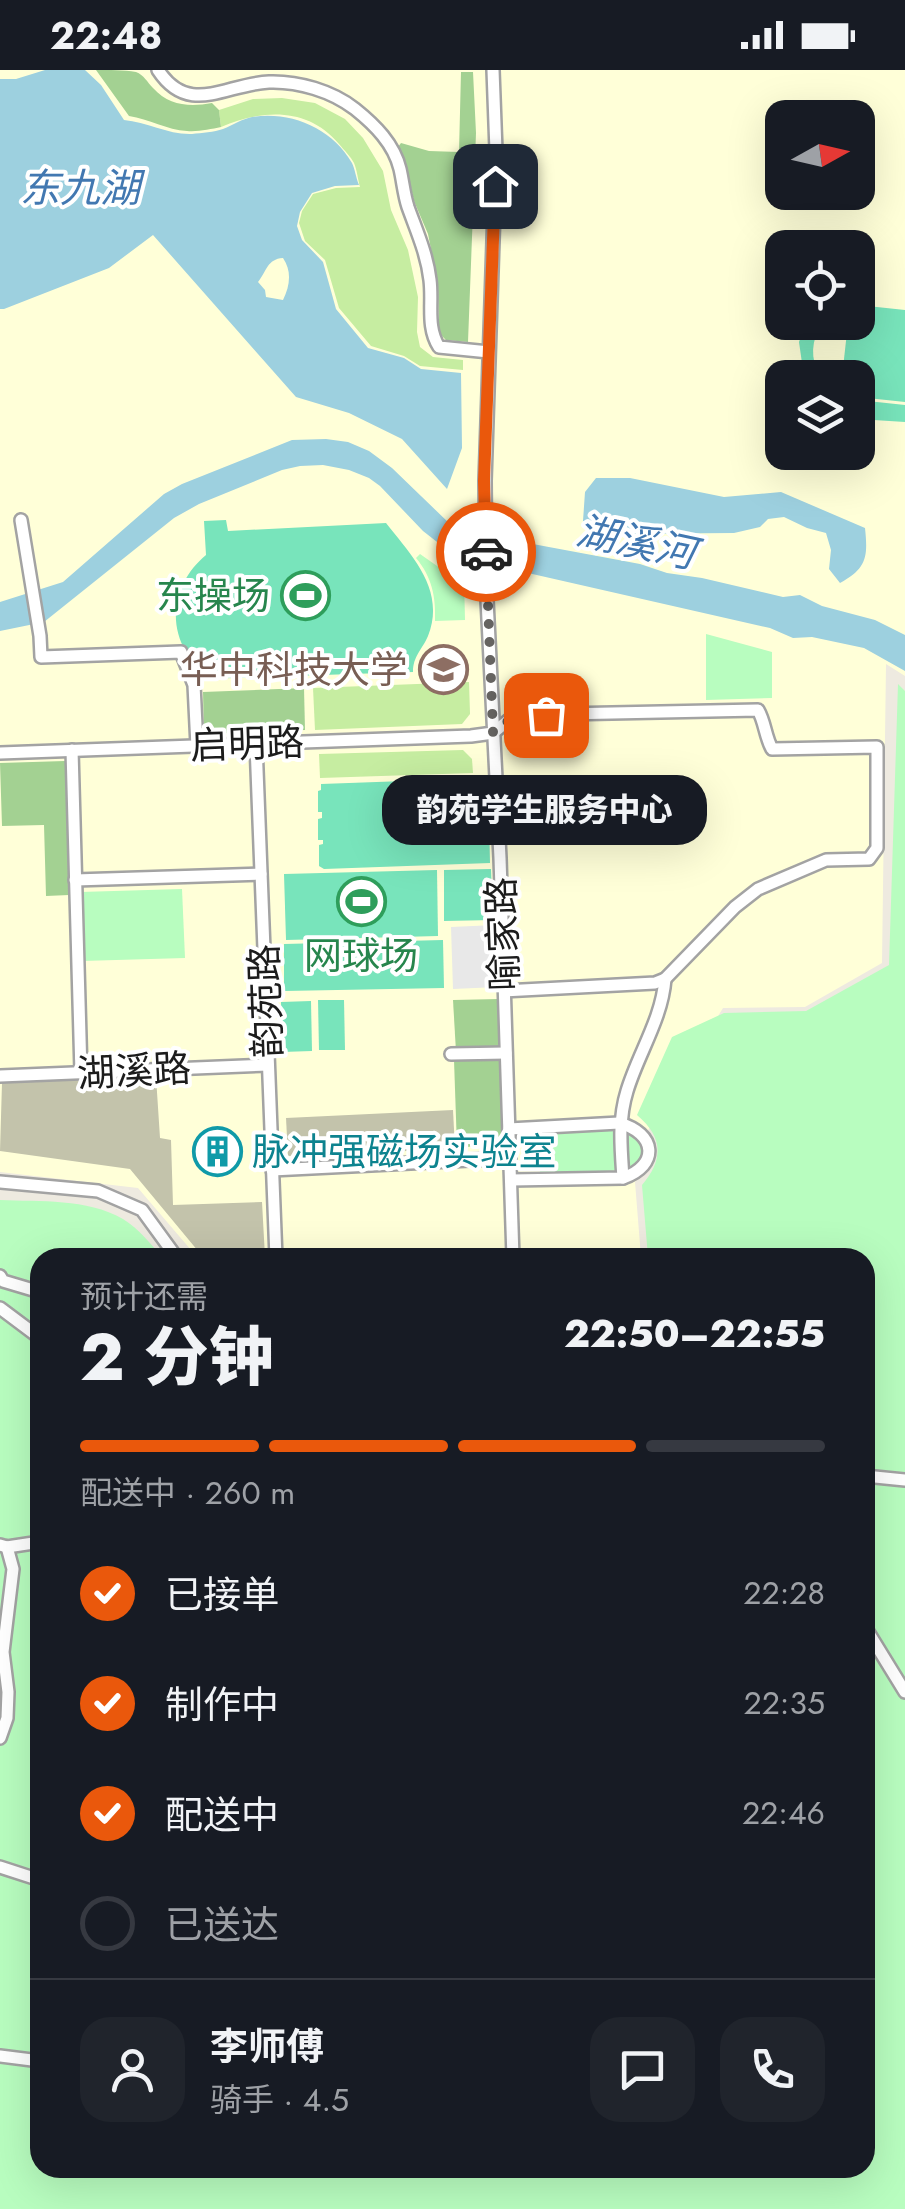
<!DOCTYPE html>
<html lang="zh">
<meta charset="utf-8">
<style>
body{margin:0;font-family:Jost,"Noto Sans SC",sans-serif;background:#20242c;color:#f1f3f6;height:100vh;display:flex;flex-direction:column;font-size:38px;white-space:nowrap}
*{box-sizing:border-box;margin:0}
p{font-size:32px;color:#9ea1a6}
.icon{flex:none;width:55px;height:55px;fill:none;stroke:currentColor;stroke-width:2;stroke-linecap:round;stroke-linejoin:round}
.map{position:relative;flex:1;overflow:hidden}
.side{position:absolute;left:30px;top:1178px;width:845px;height:930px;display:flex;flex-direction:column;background:#171b24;border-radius:30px;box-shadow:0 10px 40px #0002}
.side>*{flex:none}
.needle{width:65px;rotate:82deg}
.buttons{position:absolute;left:765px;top:30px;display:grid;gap:20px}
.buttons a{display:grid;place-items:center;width:110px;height:110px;border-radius:20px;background:#171b24;box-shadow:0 10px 40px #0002;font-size:50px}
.pin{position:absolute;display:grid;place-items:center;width:85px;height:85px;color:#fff;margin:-42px;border-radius:20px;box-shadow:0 5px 15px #0006}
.courier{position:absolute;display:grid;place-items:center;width:100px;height:100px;margin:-50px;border:8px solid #ea580c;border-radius:50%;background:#fff;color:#222;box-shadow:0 2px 12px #0007}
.bubble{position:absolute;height:70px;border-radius:30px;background:#171b24;box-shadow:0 10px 40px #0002;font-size:32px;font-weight:800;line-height:70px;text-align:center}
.headline em{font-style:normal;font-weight:800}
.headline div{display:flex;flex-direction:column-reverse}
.headline{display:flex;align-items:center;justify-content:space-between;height:170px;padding:0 50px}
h1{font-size:65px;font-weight:800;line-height:75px}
.bar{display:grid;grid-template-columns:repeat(4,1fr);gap:15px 10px;align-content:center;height:120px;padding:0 50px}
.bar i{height:12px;border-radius:8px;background:#363941}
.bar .on{background:#ea580c}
.bar p{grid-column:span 4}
.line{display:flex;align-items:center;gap:25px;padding:0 50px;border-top:2px solid #363941}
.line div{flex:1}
.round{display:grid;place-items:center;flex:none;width:105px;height:105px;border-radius:30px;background:#20242c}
ol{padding:0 50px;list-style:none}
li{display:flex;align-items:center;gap:30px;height:110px}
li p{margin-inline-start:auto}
li .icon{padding:10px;border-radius:50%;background:#ea580c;color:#fff;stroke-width:4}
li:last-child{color:#9ea1a6}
li i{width:55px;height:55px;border:5px solid #363941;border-radius:50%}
.status{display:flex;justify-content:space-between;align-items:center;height:70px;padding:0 50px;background:#171b24;direction:ltr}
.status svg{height:28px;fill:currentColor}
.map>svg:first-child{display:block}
.education{fill:#ffffd8;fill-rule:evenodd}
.construction{fill:#c3c3ab}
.grass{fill:#c6eda1}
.forest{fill:#a3d192}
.park{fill:#b8fdbf}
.pitch{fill:#78e4bb}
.parking{fill:#e8e8e8}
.water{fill:#9dd0df;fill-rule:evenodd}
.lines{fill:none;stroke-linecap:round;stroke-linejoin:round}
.street-casing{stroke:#a3a3a3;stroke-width:16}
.street{stroke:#fff;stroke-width:11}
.done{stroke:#666461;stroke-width:10;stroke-dasharray:0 18}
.route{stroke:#ea580c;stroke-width:12}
.labels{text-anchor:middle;stroke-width:8;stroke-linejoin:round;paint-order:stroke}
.leisure-label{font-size:38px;fill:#27864d;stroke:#fff;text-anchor:end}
.education-label{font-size:38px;fill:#785e54;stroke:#fff;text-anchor:end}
.street-label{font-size:38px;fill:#1c1c1c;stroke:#fff}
.culture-label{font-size:38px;fill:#0d838f;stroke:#fff;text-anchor:start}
.water-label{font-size:40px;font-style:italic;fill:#4278b1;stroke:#fff}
</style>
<div class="status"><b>22:48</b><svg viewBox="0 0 49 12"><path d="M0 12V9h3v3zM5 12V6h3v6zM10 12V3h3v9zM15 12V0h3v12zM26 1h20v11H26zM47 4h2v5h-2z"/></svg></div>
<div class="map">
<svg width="905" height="2139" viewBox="0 0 905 2139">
<rect width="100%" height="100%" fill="#eeeae0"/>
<path class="education" d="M0 0H905V606L886 594 882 893 805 937 723 938 647 1062 653 1080 647 1101 635 1112 641 1187H197L138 1118 0 1102ZM782 48H858V122H782ZM782 178H858V252H782ZM782 308H858V382H782Z"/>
<g class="construction">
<polygon points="156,1007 160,1068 171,1070 173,1135 262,1132 265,1187 203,1187 130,1099 0,1081 2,1013"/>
<polygon points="453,1040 455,1079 288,1086 286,1048"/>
</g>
<g class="grass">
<path d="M282 28 315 33 345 49 363 68 383 101 391 140 408 180 418 227 417 262 420 277 433 287 463 290V300L420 296 404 286 371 276 339 238 325 190 305 171 299 153 302 141 313 124 336 118 360 117C358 110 357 100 354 93 351 87 344 80 339 74 308 37 263 39 221 57L219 40 253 29Z"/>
<polygon points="469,612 470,644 462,654 315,660 313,618"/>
<polygon points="463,680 472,689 473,703 320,708 319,684"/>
</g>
<g class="forest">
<path d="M96 0C109 0 124 0 136 2 144 5 147 12 153 18 169 36 190 37 212 33L219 40 221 57C211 59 198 62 187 61 167 60 149 49 129 46Z"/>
<polygon points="461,2 473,2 476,63 468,272 446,270 439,263 438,214 428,164 414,131 406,96 398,77 401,73 429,81 459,82"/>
<polygon points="304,618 305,660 204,664 203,622"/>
<polygon points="65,691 69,825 46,826 44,755 2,756 0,693"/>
<polygon points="499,929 502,981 456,982 453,930"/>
<polygon points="500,989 504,1076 457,1077 454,990"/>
</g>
<g class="park">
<path d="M420 484 447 503 464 507 465 550 435 551C436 527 432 507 416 488Z"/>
<polygon points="706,564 772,582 772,628 706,630"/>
<path d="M898 614 905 621V2139H0V1130C41 1132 86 1128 123 1149 139 1159 151 1174 162 1187L40 1188V2098H865V1188L648 1187 642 1115C664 1089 663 1067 637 1045L672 967 724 943 806 941 889 895Z"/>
<polygon points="182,819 185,888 82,891 80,822"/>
<path d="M623 1058C637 1066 642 1071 644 1086L637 1097 627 1100 540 1104 538 1062Z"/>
</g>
<g class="pitch">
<polygon points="858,235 905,240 905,332 858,327 858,308 842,307 848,253 858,252"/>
<path d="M806 253H822C811 271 810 288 820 307H804L799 272Z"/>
<polygon points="858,330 905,335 905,352 858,349"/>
<path d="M226 450 228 461 386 453C412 486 446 520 428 566 422 580 413 586 413 602L203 609C202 597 193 592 186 582 166 548 177 509 206 485L204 451Z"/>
<polygon points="488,708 490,793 324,799 319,796 319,775 323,774 323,770 318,770 318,749 322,748 322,742 318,742 318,721 321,720 321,714"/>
<polygon points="491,799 493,850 444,851 444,800"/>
<polygon points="437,800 438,866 286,870 284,804"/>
<polygon points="443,870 444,918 284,921 284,874"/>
<polygon points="318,930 344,930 345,980 319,980"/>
<polygon points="311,931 312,981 282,982 281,932"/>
</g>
<polygon class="parking" points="495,855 497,917 453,919 451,857"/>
<g class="water">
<path d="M45 0H85L101 15 124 50C147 52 169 65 192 64 202 63 214 62 223 59 233 55 242 49 252 47 291 41 332 58 352 93 355 99 356 108 359 115L335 116 312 123 300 142 297 156 302 170 323 192 336 239 368 278 404 288 421 299 461 303 462 378 447 419 402 369 349 343 296 327 153 165 109 198 4 239H0V9H16ZM283 188C292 201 290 216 283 230L266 227 265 220 258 212C267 201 267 189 283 188Z"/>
<polygon points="326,369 348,372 369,381 392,398 450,454 522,472 640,494 667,503 702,508 783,527 800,525 822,536 875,550 905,565 905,601 864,578 812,567 793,568 770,558 528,503 446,479 423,461 380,416 369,408 349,400 323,395 300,396 282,400 199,434 174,448 44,552 0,561 0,532 63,512 164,424 182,414 292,370"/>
<path d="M596 408H630L724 427 781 422 865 458C868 487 867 498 840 513L829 499 831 480 826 463 807 458 784 447 768 449 760 457 734 463 611 464 583 451 585 422Z"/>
</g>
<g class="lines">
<defs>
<g id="street">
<path d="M158 0C189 47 225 14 269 12 298 11 332 21 355 39 375 55 394 74 400 99 403 112 404 125 408 137 417 162 427 184 430 210 433 233 426 257 439 277L489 282"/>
<polyline points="493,0 496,81 485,411 486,510 500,788 513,1188"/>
<polyline points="21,450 40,566 41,587 181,582 194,615 197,676"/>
<polyline points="256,674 276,1188"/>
<polyline points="72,680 81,1003"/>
<path d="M0 683 471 666 493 663 515 645 758 640C765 652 765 666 772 679L877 677V778L869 789 826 790 758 819 735 837 665 909 655 913 505 921"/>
<polyline points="75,810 261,804"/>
<polyline points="451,984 506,983"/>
<polyline points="0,1006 268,995"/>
<path d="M509 1059 619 1053C656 1063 660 1095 623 1108L511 1110"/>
<polyline points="272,1100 510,1088"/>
<path d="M623 1108C621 1078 618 1050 627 1021 638 984 662 949 665 909"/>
<polyline points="0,1112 98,1121 142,1140 177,1188"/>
<polyline points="0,1206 3,1211 40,1222"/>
<polyline points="0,1238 40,1268"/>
<polyline points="865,1406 905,1410"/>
<polyline points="0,1475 7,1477 40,1472"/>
<polyline points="865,1557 905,1622"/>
<polyline points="0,1668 7,1648 8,1622 3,1582 13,1499 7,1477"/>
<polyline points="0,1797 40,1810"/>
<polyline points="0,1986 40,1991"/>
</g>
</defs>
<use href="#street" class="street-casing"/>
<use href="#street" class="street"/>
</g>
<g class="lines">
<polyline class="done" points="486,482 493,662 515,646 546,645"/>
<polyline class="route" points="486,482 484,411 495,116"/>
</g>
<defs>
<symbol id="stadium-ring" viewBox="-11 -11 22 22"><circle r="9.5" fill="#fff" stroke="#2e9e5b" stroke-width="1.5"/><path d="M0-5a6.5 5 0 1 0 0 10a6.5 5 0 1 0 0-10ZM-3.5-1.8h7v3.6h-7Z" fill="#2e9e5b"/></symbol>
<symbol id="university-ring" viewBox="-11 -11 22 22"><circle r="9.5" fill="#fff" stroke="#8d6e63" stroke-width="1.5"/><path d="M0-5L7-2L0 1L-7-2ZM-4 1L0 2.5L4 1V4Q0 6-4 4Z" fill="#8d6e63"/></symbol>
<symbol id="building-ring" viewBox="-11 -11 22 22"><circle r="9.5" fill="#fff" stroke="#0f9aa8" stroke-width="1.5"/><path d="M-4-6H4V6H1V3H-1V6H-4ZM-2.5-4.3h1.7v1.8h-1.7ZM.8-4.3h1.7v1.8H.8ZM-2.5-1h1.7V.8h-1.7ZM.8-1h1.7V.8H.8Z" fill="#0f9aa8"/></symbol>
</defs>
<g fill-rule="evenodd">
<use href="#stadium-ring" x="278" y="498" width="55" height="55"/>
<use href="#university-ring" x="416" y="572" width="55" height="55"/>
<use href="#stadium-ring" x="334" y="804" width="55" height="55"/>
<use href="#building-ring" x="190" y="1054" width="55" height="55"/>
</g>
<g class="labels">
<g class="leisure-label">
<text x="270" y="539">东操场</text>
<text x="361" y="899" text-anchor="middle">网球场</text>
</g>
<g class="education-label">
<text x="408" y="613">华中科技大学</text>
</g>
<g class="street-label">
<text transform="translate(247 674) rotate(-2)" y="13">启明路</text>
<text transform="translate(503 864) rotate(-92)" y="13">喻家路</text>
<text transform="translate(266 931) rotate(-92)" y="13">韵苑路</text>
<text transform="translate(134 1001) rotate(-3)" y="13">湖溪路</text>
</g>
<g class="culture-label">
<text x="252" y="1095">脉冲强磁场实验室</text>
</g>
<g class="water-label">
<text x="80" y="132">东九湖</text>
<text transform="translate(636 472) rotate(12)" y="14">湖溪河</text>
</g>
</g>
</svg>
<div class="buttons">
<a><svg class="needle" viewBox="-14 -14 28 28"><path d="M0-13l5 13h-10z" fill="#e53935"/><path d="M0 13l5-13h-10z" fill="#9ea1a6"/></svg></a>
<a><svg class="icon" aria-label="locate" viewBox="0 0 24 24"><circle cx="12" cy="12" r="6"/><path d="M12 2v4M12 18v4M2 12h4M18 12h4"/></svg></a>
<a><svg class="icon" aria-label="layers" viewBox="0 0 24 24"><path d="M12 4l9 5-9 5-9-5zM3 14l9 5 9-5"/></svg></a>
</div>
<div class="pin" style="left:546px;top:645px;background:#ea580c"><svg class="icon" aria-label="bag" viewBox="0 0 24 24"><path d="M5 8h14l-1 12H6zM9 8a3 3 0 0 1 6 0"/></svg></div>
<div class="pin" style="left:495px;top:116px;background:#1f2937"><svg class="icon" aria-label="home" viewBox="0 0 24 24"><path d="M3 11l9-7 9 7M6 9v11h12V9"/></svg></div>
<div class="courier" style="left:486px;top:482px"><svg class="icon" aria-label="car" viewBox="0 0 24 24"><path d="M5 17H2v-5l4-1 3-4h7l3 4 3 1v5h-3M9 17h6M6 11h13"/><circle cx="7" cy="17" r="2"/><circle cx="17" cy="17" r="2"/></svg></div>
<div class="bubble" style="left:382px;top:705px;width:325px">韵苑学生服务中心</div>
<section class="side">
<div class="headline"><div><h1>2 分钟</h1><p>预计还需</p></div><em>22:50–22:55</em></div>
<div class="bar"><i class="on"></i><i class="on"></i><i class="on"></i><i></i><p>配送中 · 260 m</p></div>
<ol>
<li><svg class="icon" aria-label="check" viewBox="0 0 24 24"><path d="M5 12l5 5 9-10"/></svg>已接单<p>22:28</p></li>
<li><svg class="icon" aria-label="check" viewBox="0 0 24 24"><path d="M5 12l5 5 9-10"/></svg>制作中<p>22:35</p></li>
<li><svg class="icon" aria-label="check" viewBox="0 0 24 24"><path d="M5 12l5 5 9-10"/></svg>配送中<p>22:46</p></li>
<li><i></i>已送达</li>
</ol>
<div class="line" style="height:180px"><a class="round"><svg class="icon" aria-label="person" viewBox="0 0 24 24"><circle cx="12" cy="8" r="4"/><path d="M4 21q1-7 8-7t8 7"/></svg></a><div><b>李师傅</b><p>骑手 · 4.5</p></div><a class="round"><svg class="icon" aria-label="chat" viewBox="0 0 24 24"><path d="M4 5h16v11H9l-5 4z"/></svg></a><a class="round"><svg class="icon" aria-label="phone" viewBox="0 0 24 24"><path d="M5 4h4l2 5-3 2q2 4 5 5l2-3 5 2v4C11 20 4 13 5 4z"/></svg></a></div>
</section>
</div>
